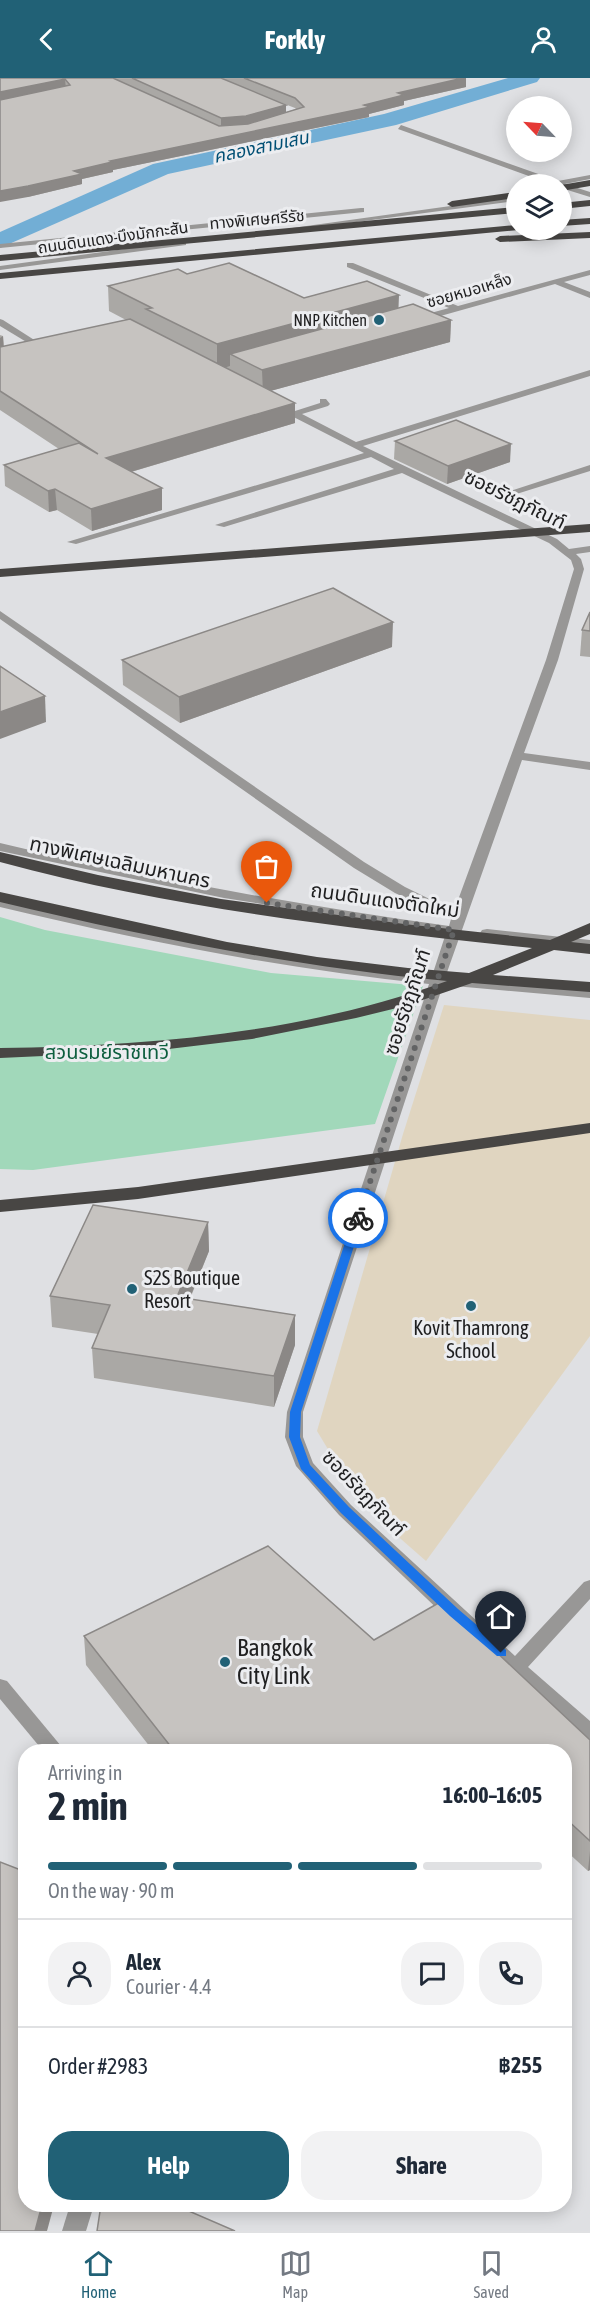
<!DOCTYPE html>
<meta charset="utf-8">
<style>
body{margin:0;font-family:"Asap Condensed","Noto Sans Thai",sans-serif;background:#f2f2f3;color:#1f2937;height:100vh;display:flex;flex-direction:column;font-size:22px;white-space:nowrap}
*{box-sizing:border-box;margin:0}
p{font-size:20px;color:#747a83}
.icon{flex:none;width:33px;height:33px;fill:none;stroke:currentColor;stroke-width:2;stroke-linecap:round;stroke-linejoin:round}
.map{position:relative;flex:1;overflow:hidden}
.sheet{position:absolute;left:18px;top:1666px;width:554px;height:468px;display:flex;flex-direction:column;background:#fff;border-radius:24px;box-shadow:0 3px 15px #0003}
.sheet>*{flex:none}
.needle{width:39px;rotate:295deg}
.fabs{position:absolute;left:506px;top:18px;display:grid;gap:12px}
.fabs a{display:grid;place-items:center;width:66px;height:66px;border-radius:50%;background:#fff;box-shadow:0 3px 15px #0003;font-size:30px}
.pin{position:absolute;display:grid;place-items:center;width:51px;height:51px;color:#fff;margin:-62px -26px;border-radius:50% 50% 50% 0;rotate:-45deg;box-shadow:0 0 6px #0007}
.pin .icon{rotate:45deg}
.courier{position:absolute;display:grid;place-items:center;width:60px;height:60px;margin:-30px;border:4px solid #1a73e8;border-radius:50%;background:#fff;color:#222;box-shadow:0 2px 8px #0007}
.headline em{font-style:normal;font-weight:700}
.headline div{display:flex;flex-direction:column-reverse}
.headline{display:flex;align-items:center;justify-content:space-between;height:102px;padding:0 30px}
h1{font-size:39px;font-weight:700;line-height:45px}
.bar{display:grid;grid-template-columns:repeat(4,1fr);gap:9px 6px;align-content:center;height:72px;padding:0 30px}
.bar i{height:8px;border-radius:4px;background:#e0e1e3}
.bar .active{background:#216176}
.bar p{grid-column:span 4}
.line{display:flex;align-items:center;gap:15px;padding:0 30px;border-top:2px solid #e0e1e3}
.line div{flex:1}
.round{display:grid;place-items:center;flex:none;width:63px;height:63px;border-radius:24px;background:#f2f2f3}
.button{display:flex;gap:12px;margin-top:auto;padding:12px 30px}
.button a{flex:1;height:69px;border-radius:24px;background:#216176;color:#fff;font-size:24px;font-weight:700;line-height:69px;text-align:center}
.button a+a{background:#f2f2f3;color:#1f2937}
header{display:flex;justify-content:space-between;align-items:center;height:78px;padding:0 30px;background:#216176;color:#fff;font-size:27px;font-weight:700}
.tab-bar{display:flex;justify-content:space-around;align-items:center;height:84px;border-top:2px solid #e0e1e3;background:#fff;font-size:16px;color:#747a83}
.tab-bar a{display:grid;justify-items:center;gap:3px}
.tab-bar .active{color:#216176}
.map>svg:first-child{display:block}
.education{fill:#e0d5c0}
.green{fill:#a1d8ba}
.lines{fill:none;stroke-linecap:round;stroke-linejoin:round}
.canal{fill:#72aed5;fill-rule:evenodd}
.minor{fill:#989796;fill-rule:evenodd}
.highway{fill:#484644;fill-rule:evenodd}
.wall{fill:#aaa8a5;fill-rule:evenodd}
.shaded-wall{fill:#8b8886}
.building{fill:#c6c3c0;stroke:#8b8886;stroke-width:1.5}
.route{fill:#1a73e8}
.done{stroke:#626364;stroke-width:6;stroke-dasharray:0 10.8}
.poi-dot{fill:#216176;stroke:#ecedf0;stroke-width:2}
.labels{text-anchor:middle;stroke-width:6;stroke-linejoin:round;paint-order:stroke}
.far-street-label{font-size:16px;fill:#1f1f20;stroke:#ecedf0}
.far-poi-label{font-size:16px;fill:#1f1f20;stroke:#ecedf0;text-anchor:end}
.far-water-label{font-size:18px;font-style:italic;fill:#004f74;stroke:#ecedf0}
.street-label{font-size:20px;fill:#1f1f20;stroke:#ecedf0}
.park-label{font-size:20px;fill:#0d5e3e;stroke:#ecedf0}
.poi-label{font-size:20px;fill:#1f1f20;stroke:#ecedf0;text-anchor:start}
.near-poi-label{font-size:24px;fill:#1f1f20;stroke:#ecedf0;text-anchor:start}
</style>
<header><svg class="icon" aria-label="back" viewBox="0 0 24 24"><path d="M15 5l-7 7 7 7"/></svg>Forkly<svg class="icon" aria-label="person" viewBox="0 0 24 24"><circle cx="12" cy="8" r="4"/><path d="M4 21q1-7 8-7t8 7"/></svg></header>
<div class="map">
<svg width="590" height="2153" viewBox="0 0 590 2153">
<rect width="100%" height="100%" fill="#dfe0e3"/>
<polygon class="education" points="444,927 590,942 590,1258 426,1483 361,1426 317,1353 403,1056"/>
<polygon class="green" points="0,839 45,852 271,895 423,908 375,1046 33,1092 0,1091"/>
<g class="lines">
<polygon class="canal" points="508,0 540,0 537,4 396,47 168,96 0,170 0,154 153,86 384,36"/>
<g class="minor">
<polygon points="401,47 558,103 590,97 590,101 565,106 590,114 590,119 561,110 561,106 551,106 398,51"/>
<polygon points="516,119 516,123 296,152 292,150"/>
<polygon points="361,130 364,130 364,134 0,170 0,166"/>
<polygon points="183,163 186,163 186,167 0,192 0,188"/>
<polygon points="347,185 353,185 458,228 590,192 590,197 564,204 590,214 590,220 555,206 419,244 415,241 416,239 449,230 347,189"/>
<polygon points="0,241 3,242 50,272 43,274 0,248"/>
<path d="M590 292V298L363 368 557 461 569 471 590 468V474L576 476 581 481 584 491 558 582 524 675 590 684V692L522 682 445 900 590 912V920L443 907 303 1334V1359L313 1385 351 1427 515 1578 584 1504 590 1502V1521L528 1589 590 1643V1663L583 1660 447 1540 339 1437 296 1388 285 1359 287 1334 429 906C284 891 142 863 0 829V821C143 855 285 883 432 898L446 855 224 820 0 773V765C148 800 298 827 449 848L451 841 395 815 354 790 0 541V533L364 784 405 809 454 833 546 582 574 491 571 482 549 465 402 395 224 449 215 447 394 391 371 379 76 466 67 464 364 375 274 329V325H280L295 333 320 325V321H326L330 326 328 328 302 336 356 364Z"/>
<polygon points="590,387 590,393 510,418 501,416"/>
<polygon points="487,851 590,862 590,870 482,858 480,855 482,852"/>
<polygon points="0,1601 7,1603 66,1674 44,1674 0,1621"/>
<polygon points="70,2127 94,2127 86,2153 62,2153"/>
</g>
<g class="highway">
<polygon points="590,102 590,108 561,113 561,107"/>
<polygon points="516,114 516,120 452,129 447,126 452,123"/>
<polygon points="590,122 590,128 561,131 561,125"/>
<polygon points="516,129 516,135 0,183 0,177"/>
<polygon points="590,140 590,146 561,148 561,142"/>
<polygon points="516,147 516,152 519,152 0,201 0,195"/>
<polygon points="590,154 590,160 500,164 495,161 500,158"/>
<polygon points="590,446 590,454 0,499 0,491"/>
<path d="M0 774 98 797 221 821 404 846 550 862 590 845V856L571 864 590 866V876L554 872 493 897 590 904V914L472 905 405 928 356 940 252 961 152 973 0 980V970C150 968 305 955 447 903 295 889 148 859 0 824V814L227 864 317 879 408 890 469 895 532 870C353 851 173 831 0 784Z"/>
<polygon points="590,1045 590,1055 138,1121 0,1134 0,1122 138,1109"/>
</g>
</g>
<g class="wall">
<path d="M0 0H466V9L404 23V27L369 36V39L113 92V94L82 101V106L28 119ZM277 23 295 30 296 31 286 34V27Z"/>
<polygon points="187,196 304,220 399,230 451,242 450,264 270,313 295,345 131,394 162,410 162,432 92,453 57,432 49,434 5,408 4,387 59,371 0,332 0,257 3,258 4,269 126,242 109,233 108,208"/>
<polygon points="395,363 510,384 447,406 394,381"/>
<polygon points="590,534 590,579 580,578 582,552"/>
<polygon points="392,569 180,645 123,607 122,582"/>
<polygon points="208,1144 209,1173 190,1221 295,1267 274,1329 94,1300 92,1270 98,1256 52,1249 50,1218"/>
<polygon points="84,1558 374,1562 590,1662 590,1792 588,1793 564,1771 564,1674 154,1674 86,1587"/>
</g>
<g class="shaded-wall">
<polygon points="463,0 466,0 466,9 404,23 404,27 369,36 369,39 113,92 113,94 82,101 82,106 28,119 0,124 0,113 110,83 364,27 398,15"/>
<polygon points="65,1 66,11 0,24 0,14"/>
<polygon points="286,27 286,37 247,48 221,50 221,40"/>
<polygon points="399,217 398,242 230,276 230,288 217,292 217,266"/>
<polygon points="451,242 450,264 263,315 262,292"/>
<polygon points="3,258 4,278 0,280 0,260"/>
<polygon points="295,325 295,345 107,401 106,380"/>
<polygon points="511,366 510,384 447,406 448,388"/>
<polygon points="162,410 162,432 92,453 91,431"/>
<polygon points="55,411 57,432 49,434 48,413"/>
<polygon points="393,544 392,569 180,645 179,619"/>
<polygon points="45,618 46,644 0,661 0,634"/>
<polygon points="208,1144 209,1173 178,1249 177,1219"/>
<polygon points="295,1237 295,1267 274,1329 274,1298"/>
<polygon points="191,1668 191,1674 183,1674"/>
<polygon points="590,1773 590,1792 588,1793"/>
<polygon points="42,2127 54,2127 47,2153 35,2153"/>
</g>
<g class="building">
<polygon points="0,0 113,0 219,48 248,46 304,29 295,20 244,0 463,0 398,15 404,17 364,27 370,29 110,83 112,84 74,93 82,96 28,108 0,113 0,22 70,7 65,1 0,14"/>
<polygon points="132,0 221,0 286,27 246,38 221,40"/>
<polygon points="229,185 304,220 367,203 399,217 217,266 146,231 152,230 108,208 178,191 187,196"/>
<polygon points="413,226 451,242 262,292 230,276"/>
<polygon points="130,241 295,325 106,380 162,410 91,431 55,411 48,413 4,387 79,365 98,376 0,313 0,269"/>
<polygon points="456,342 511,366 448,388 395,363"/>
<polygon points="333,510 393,544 179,619 122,582"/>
<polygon points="590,534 590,553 582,552"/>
<polygon points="0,588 45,618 0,634"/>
<polygon points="93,1127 208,1144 177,1219 295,1237 274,1298 92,1270 110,1227 50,1218"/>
<polygon points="268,1468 374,1562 442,1523 590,1662 590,1763 564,1739 564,1674 194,1674 191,1668 183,1674 175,1674 84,1558"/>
<polygon points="0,1784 26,1794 26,2127 42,2127 35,2153 0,2153"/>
<polygon points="101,2127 175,2127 235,2153 97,2153"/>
</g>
<polygon class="route" points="358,1137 363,1140 301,1334 300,1359 310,1387 349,1429 458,1531 506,1572 506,1578 497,1578 450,1538 341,1435 301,1391 289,1359 290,1334 353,1140"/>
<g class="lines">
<polyline class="done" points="267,825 454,852 358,1140"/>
</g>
<g class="poi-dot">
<circle cx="379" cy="242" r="6"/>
<circle cx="132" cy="1211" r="6"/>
<circle cx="471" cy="1228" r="6"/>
<circle cx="225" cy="1584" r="6"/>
</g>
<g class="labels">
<g class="far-street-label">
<text transform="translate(257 141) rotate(-5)" y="6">ทางพิเศษศรีรัช</text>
<text transform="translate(113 159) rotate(-8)" y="6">ถนนดินแดง-บึงมักกะสัน</text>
<text transform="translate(469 212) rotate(-16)" y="6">ซอยหมอเหล็ง</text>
</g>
<g class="far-poi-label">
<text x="367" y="248">NNP Kitchen</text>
</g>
<g class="far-water-label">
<text transform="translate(261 69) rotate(-12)" y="6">คลองสามเสน</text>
</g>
<g class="street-label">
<text transform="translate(515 421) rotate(26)" y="7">ซอยรัชฎภัณฑ์</text>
<text transform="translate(120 784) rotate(12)" y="7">ทางพิเศษเฉลิมมหานคร</text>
<text transform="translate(385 822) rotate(8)" y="7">ถนนดินแดงตัดใหม่</text>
<text transform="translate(407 924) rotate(-72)" y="7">ซอยรัชฎภัณฑ์</text>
<text transform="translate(364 1415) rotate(46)" y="7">ซอยรัชฎภัณฑ์</text>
</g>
<g class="park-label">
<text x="107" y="981">สวนรมย์ราชเทวี</text>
</g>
<g class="poi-label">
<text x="144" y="1207">S2S Boutique<tspan x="144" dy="23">Resort</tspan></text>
<text x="471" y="1257" text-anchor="middle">Kovit Thamrong<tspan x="471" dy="23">School</tspan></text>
</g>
<g class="near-poi-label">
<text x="237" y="1578">Bangkok<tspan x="237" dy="28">City Link</tspan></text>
</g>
</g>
</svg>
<div class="fabs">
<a><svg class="needle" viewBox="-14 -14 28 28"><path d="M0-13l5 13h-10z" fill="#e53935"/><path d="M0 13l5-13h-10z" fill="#747a83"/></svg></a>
<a><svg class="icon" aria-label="layers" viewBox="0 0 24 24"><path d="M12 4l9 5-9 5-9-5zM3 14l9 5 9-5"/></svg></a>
</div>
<div class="pin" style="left:267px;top:825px;background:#ea580c"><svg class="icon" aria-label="bag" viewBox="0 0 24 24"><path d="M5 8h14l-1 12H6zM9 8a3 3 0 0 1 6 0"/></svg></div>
<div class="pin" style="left:501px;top:1575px;background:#1f2937"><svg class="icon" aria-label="home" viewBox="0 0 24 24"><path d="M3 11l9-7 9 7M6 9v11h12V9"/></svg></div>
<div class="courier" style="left:358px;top:1140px"><svg class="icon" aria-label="bike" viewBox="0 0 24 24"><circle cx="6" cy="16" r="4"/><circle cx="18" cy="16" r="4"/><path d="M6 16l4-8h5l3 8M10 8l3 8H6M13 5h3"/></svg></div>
<section class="sheet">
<div class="headline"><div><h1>2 min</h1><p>Arriving in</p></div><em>16:00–16:05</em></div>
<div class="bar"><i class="active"></i><i class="active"></i><i class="active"></i><i></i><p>On the way · 90 m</p></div>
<div class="line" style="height:108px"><a class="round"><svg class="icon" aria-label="person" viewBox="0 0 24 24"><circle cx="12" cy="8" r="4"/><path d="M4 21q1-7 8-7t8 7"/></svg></a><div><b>Alex</b><p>Courier · 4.4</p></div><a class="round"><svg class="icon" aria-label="chat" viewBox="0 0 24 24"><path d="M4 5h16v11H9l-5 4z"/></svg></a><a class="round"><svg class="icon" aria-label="phone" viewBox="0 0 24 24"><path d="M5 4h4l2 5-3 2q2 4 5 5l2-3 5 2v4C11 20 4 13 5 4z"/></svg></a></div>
<div class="line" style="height:78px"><div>Order #2983</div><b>฿255</b></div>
<div class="button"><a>Help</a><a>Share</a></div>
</section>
</div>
<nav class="tab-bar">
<a class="active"><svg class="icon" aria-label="home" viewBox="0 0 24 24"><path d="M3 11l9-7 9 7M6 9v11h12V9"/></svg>Home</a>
<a><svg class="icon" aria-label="map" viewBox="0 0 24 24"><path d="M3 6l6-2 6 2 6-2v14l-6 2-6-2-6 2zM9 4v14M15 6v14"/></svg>Map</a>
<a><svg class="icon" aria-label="saved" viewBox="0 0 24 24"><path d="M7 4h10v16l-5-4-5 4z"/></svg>Saved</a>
</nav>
